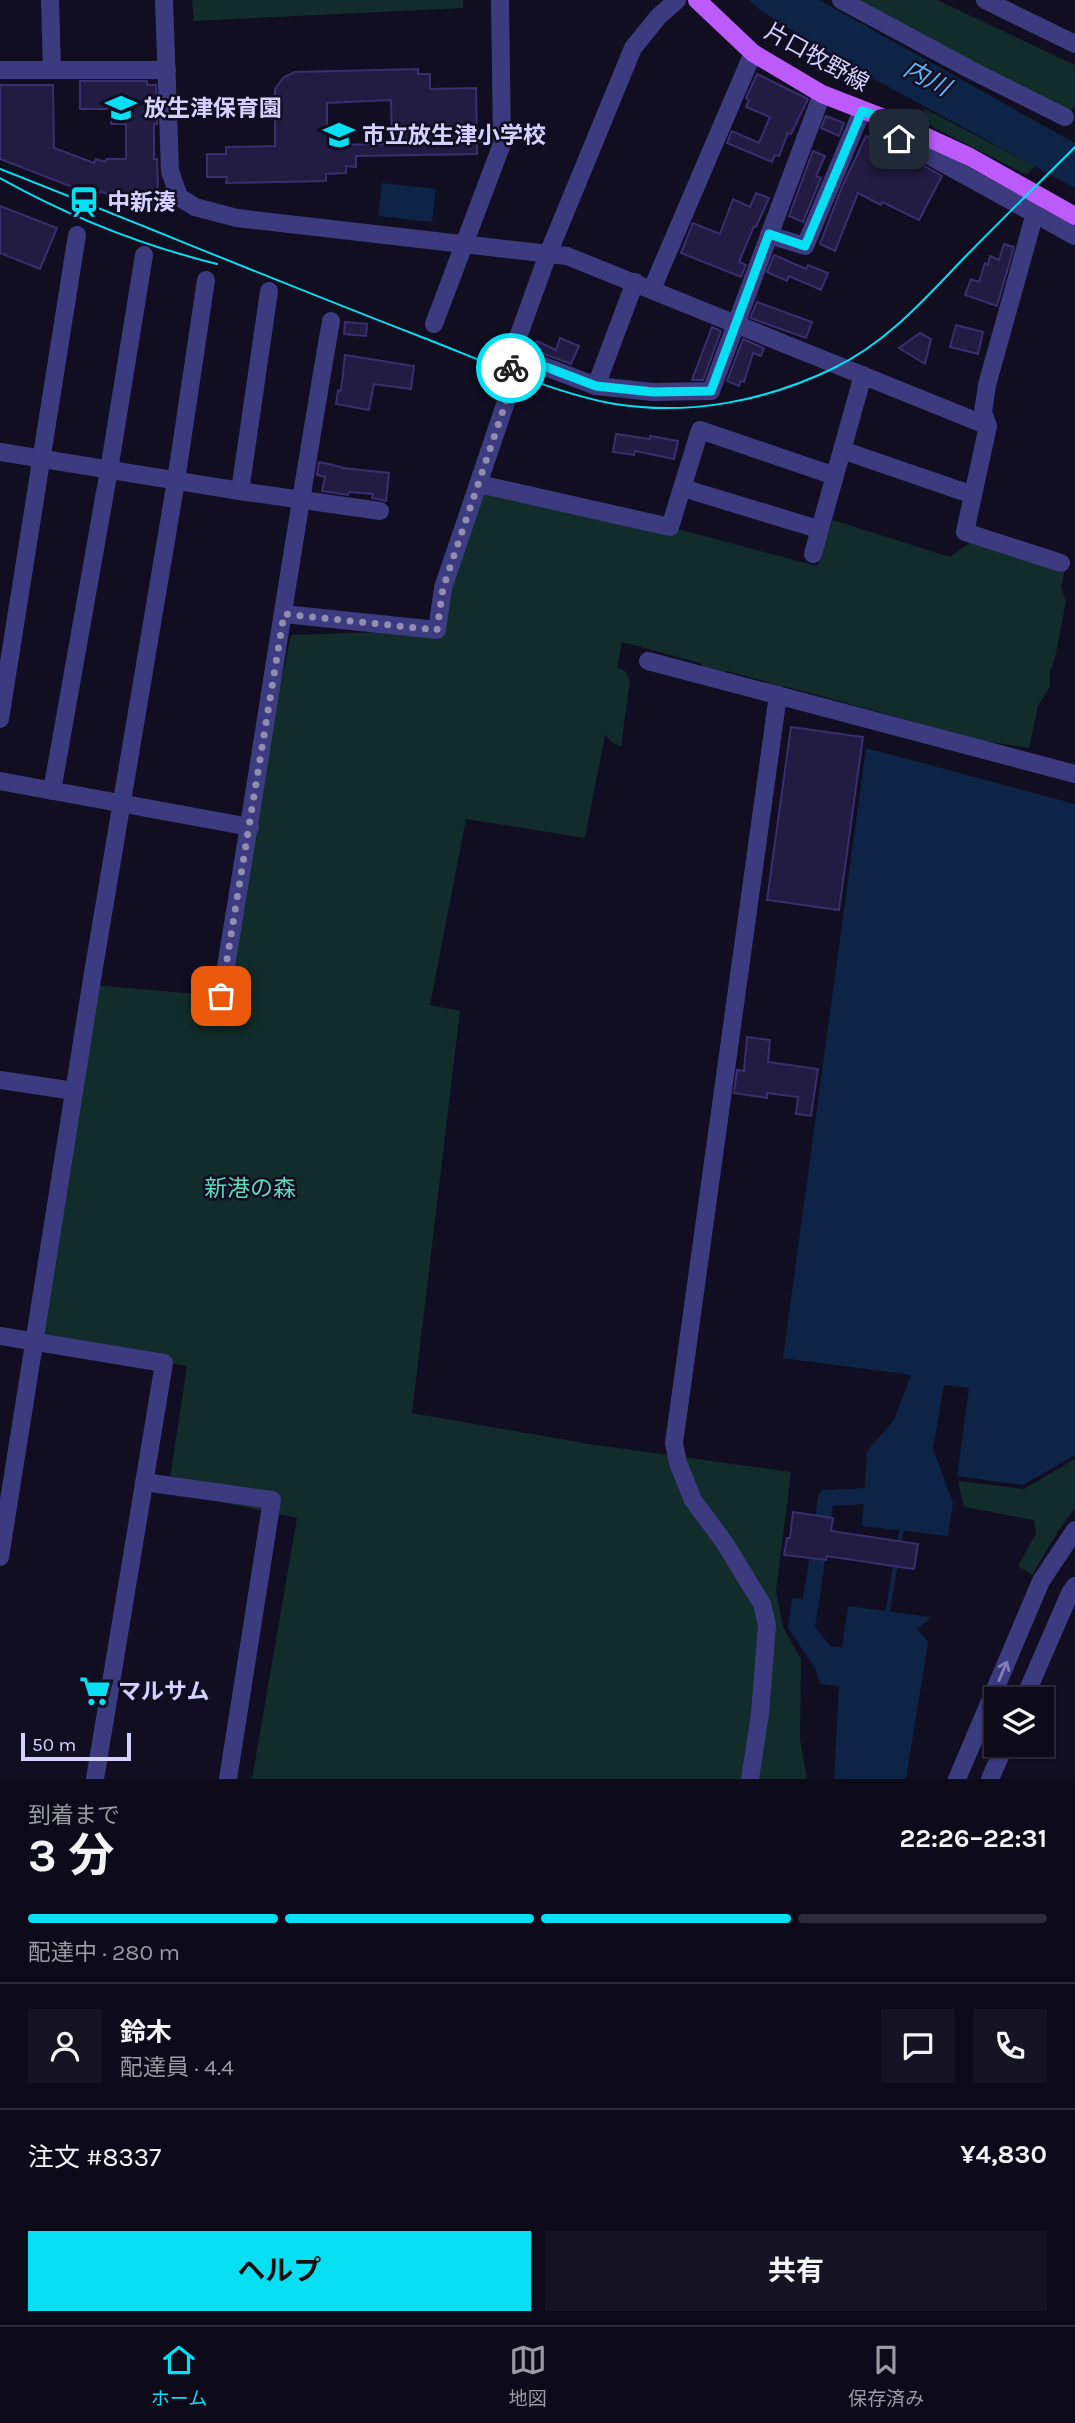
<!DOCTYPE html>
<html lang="ja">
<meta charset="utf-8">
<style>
body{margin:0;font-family:Karla,"Noto Sans JP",sans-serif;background:#161323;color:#f1f3f6;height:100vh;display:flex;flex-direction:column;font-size:26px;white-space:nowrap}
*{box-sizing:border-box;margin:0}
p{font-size:23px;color:#9a9aa2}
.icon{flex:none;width:38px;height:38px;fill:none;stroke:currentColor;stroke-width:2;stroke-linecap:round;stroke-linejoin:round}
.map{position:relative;height:1779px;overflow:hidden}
.side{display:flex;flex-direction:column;background:#0d0a1a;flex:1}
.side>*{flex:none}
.buttons{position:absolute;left:984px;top:1687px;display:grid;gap:14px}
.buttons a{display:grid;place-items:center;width:70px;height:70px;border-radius:0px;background:#0d0a1a;box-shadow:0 2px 5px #0004,0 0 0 2px #2d2b39;font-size:35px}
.scale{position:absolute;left:21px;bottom:18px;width:110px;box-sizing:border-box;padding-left:7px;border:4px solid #d5d1fe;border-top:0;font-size:19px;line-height:24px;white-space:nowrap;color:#d5d1fe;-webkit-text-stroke:5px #110e22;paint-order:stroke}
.pin{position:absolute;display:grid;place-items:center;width:60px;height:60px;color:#fff;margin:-30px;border-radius:14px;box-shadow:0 4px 10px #0006}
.courier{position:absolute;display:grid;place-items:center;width:70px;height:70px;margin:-35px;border:5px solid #07dff3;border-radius:50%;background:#fff;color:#222;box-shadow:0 2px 9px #0007}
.summary em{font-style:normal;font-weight:700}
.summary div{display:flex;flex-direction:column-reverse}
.summary{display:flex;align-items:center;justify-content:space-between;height:119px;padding:0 28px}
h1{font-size:46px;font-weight:700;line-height:52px}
.bar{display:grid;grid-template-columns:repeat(4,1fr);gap:10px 7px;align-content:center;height:84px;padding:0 28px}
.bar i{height:9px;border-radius:5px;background:#2d2b39}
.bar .active{background:#07dff3}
.bar p{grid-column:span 4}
.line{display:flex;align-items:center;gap:18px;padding:0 28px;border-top:2px solid #2d2b39}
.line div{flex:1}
.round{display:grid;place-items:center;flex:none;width:74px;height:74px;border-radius:0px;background:#161323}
.primary-button{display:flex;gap:14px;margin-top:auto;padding:14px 28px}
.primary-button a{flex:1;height:80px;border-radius:0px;background:#07dff3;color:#111;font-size:28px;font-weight:700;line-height:80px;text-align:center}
.primary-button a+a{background:#161323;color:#f1f3f6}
.dock{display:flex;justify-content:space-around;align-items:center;height:98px;border-top:2px solid #2d2b39;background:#0d0a1a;font-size:19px;color:#9a9aa2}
.dock a{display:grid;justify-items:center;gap:4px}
.dock .active{color:#07dff3}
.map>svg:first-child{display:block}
.green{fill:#112c2a}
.water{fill:#0e2446}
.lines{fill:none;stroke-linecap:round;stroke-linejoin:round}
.stream{stroke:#0e2446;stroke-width:4.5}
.canal{stroke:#0e2446;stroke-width:16}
.building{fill:#221b42;stroke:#392e6e;stroke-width:2;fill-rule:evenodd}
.minor{stroke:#3c3b80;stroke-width:18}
.major{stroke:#bc5bfa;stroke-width:18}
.tram{stroke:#07dff3;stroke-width:2}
.oneway{stroke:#817eb9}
.done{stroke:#908db1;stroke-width:7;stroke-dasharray:0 12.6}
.route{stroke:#07dff3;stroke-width:9}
.labels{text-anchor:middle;stroke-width:5;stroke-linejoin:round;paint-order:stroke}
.street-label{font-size:23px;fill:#d5d1fe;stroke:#110e22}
.poi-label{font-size:23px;font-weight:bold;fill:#d5d1fe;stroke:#110e22;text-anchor:start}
.park-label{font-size:23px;fill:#5fdbba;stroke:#110e22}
.water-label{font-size:24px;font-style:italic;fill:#62b6fa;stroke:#110e22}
</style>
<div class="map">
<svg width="1075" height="1779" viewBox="0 0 1075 1779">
<rect width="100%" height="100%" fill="#110e22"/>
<g class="green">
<polygon points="192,0 463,0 463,8 194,21"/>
<polygon points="857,0 937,0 1075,65 1075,106 1069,113"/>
<polygon points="925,109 1035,166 1027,175 919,120"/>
<polygon points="479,484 670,527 817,566 833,520 950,557 971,542 1065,569 1061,587 1066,601 1055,658 1050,671 1050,686 1038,706 1029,748 984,741 784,686 778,689 771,683 727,671 722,673 706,670 700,663 622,642 617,668 625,671 630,681 621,746 613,743 605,735 585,838 466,819 430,1005 460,1011 412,1413 589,1444 791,1472 776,1591 783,1627 801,1659 800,1739 807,1779 252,1779 297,1518 168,1491 187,1366 35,1341 93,985 221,996 250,827 291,635 437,630"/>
<polygon points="1075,1459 1075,1508 1060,1528 1032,1575 1018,1566 1036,1533 1034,1520 964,1507 958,1481 1024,1489"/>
</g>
<g class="water">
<polygon points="749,0 819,0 1071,141 1075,143 1075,188 828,54 760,10"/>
<polygon points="382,183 436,189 432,222 378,216"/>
<polygon points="866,748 1075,804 1075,1455 1023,1485 957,1476 969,1388 944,1385 933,1449 953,1503 948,1536 862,1526 867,1451 894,1420 911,1375 783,1358"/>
<polygon points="792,1598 818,1601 814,1626 831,1647 842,1647 848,1606 931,1617 917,1629 928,1642 906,1779 834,1779 839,1686 820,1684 815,1668 788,1628"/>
</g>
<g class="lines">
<g class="stream">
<polyline points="899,1546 902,1527"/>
<polyline points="887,1615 896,1562"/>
</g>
<polyline class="canal" points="808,1621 826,1498 885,1495"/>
</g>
<g class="building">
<path d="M418 69V74H430V89L476 88 477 154 356 156V167L346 166V173L326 174V181L226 183 227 177H207V154H226V147L275 146V89L284 77 295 72ZM391 100 392 144 327 145V103Z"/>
<polygon points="757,74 808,99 791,134 788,133 779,156 775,155 772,162 727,143 732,131 759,143 770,117 746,107 749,100 746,98"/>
<polygon points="80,81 147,81 147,85 156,85 157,124 154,124 154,159 157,159 158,185 150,212 100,191 98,197 0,159 0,85 53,85 54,148 94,163 96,159 105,162 107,159 126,159 126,124 111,124 111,109 80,109"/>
<polygon points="826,116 844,123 839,136 821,128"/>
<polygon points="866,136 886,145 889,144 894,149 942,176 919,220 882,202 881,205 858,193 835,251 820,244 842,187"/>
<polygon points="813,151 825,156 816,176 821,178 803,222 789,216"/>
<polygon points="756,193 769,198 756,227 754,226 739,262 746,265 741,277 681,253 693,223 720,234 733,199 750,207"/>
<polygon points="0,206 57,228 40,269 0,253"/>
<polygon points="1004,244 1014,247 997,306 965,295 971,279 979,282 985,263 988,265 990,256 999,260"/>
<polygon points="774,255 806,269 808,265 828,273 821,290 789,276 787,281 767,272"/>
<polygon points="757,302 812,322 806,338 750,318"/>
<polygon points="345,322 367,324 366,336 344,334"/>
<polygon points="956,325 983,332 978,354 950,347"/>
<polygon points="712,327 721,331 703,380 692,380"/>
<polygon points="920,333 931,339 925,364 899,348"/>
<polygon points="560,338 579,346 571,364 528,348 531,343 535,344 537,341 556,350"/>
<polygon points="743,339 764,348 761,356 753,353 744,382 741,381 739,386 727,381"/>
<polygon points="345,355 414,366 411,389 374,384 369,410 336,404 338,390 341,391"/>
<polygon points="616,434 650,439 650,436 678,441 674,459 635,451 634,455 613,452"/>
<polygon points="319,462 342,467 342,468 389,473 386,501 372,498 373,494 349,492 348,495 322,491 325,477 317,475"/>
<polygon points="791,727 863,737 839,910 767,900"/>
<polygon points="747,1037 770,1040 768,1062 818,1069 811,1116 796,1114 798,1097 767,1093 767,1098 734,1093 737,1070 744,1071"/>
<polygon points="793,1512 833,1518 831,1531 918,1544 914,1569 827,1556 826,1560 784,1555 787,1538 790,1538"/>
</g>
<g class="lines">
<g class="minor">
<polyline points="50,0 52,70"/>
<polyline points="164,0 170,171 179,197 195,207 237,218 567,256 988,426"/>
<polyline points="841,0 971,70 1065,117"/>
<polyline points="985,0 1075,44"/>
<polyline points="0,70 167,70"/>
<polyline points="894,122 899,139 1075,236"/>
<polyline points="1035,213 987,385 983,412 988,426 965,532 1061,563"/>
<polyline points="769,235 805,246 862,111"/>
<polyline points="652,289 753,53"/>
<polyline points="434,324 502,144 500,0"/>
<polyline points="512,354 596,386 653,392 711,391 822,94"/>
<polyline points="596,386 635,282"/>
<polyline points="842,450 973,495"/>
<polyline points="0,452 240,491 380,511"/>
<polyline points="479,484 670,527 700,430 835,476"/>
<polyline points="683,488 818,529"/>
<polyline points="240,491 269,291"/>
<polyline points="813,554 863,375"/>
<polyline points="284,614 437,630 443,588 510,390 512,354 548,254 633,48 658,17 677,0"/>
<polyline points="648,661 1075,774"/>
<polyline points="0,719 77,235"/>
<polyline points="0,781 250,827"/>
<polyline points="52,791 109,470 144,255"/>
<path d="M221 996C259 771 292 545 331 321"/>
<polyline points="0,1080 74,1091"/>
<polyline points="0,1336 164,1363 95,1779"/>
<polyline points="144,1482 272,1500 228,1779"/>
<polyline points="0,1557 92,979 176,481 206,280"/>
<polyline points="1024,1699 1070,1593 1075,1586"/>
<polyline points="750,1779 760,1714 767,1625 762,1604 724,1542 693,1500 678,1463 674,1443 778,695"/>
<polyline points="957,1779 1041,1581 1075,1530"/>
<polyline points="990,1779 1005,1745"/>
</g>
<polyline class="major" points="697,0 753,53 822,94 894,122 970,157 1075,216"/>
<g class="tram">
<path d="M0 169C140 224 279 282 419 336 479 359 552 393 615 404 690 416 766 401 834 368 886 343 924 300 963 259 1000 221 1038 184 1075 147"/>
<path d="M0 178C68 216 141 245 217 264"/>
</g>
</g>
<defs><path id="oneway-shaft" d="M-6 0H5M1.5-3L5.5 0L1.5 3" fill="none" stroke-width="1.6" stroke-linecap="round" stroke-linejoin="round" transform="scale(1.75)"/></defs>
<use class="oneway" href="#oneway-shaft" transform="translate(1003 1671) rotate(-67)"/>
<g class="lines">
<polyline class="done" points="221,996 284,614 437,630 443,588 510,390 511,368"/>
<polyline class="route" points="511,368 512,354 596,386 653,392 711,391 769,234 805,246 862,111 894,122 899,139"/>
</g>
<defs>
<symbol id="school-bare" viewBox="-9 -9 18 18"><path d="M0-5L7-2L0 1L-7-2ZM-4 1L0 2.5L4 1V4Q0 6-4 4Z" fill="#07dff3" stroke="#110e22" stroke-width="2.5" paint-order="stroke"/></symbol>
<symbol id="station-bare" viewBox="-9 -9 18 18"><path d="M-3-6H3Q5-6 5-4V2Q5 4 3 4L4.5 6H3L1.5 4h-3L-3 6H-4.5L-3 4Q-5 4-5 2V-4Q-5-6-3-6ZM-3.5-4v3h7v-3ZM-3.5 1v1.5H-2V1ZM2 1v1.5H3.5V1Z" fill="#07dff3" stroke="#110e22" stroke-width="2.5" paint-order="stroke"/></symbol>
<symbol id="supermarket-bare" viewBox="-9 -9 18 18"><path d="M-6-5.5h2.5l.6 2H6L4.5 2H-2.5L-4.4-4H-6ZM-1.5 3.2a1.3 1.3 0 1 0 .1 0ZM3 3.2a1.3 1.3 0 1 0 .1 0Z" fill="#07dff3" stroke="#110e22" stroke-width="2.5" paint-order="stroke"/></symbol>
</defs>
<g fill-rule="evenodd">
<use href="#school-bare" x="99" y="86" width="44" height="44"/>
<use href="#school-bare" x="317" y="113" width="44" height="44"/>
<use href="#station-bare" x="62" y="180" width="44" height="44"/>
<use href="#supermarket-bare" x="73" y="1669" width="44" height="44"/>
</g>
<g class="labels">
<g class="street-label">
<text transform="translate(817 57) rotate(29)" y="8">片口牧野線</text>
</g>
<g class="poi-label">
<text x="144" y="116">放生津保育園</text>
<text x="362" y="143">市立放生津小学校</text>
<text x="107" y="210">中新湊</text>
<text x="118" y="1699">マルサム</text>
</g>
<g class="park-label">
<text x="250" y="1196">新港の森</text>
</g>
<g class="water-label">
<text transform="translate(927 78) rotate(28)" y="8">内川</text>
</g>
</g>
</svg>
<div class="buttons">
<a><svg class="icon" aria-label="layers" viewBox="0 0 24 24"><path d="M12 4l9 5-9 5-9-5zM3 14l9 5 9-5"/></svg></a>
</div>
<div class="scale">50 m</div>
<div class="pin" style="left:221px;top:996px;background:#ea580c"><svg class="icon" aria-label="bag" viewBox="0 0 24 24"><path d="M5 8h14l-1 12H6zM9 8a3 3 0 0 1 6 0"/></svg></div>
<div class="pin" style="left:899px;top:139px;background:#1f2937"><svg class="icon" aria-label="home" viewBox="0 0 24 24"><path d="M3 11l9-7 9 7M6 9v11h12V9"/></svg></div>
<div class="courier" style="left:511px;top:368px"><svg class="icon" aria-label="bike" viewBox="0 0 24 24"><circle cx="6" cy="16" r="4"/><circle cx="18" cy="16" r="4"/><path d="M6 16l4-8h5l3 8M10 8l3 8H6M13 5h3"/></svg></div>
</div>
<section class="side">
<div class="summary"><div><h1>3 分</h1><p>到着まで</p></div><em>22:26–22:31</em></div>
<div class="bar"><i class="active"></i><i class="active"></i><i class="active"></i><i></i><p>配達中 · 280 m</p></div>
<div class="line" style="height:126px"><a class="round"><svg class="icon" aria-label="person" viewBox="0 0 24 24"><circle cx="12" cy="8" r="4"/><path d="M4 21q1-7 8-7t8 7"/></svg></a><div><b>鈴木</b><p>配達員 · 4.4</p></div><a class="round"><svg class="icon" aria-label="chat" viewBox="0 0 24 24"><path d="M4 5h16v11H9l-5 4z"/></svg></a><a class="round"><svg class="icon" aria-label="phone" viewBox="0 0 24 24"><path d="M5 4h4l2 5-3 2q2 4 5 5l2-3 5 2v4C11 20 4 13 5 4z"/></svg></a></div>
<div class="line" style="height:91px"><div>注文 #8337</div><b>¥4,830</b></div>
<div class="primary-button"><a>ヘルプ</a><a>共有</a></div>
</section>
<nav class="dock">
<a class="active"><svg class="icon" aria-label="home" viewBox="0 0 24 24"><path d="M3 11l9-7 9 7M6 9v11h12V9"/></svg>ホーム</a>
<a><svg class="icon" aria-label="map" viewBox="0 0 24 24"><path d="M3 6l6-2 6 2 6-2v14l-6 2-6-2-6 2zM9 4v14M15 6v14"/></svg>地図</a>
<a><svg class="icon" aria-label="saved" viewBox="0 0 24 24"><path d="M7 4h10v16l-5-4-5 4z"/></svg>保存済み</a>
</nav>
